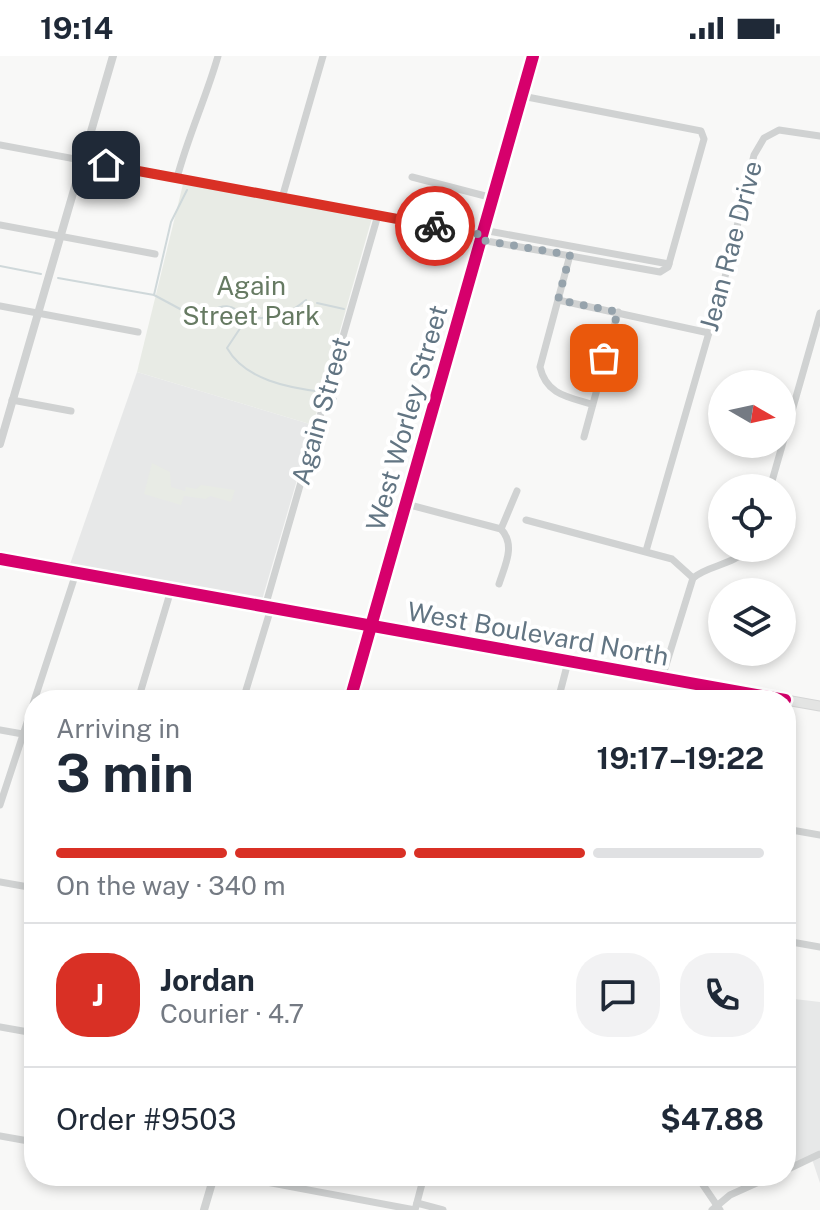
<!DOCTYPE html>
<meta charset="utf-8">
<style>
body{margin:0;font-family:"Public Sans",sans-serif;background:#f2f2f3;color:#1f2937;height:100vh;display:flex;flex-direction:column;font-size:30px;white-space:nowrap}
*{box-sizing:border-box;margin:0}
p{font-size:26px;color:#747a83}
.icon{flex:none;width:44px;height:44px;fill:none;stroke:currentColor;stroke-width:2;stroke-linecap:round;stroke-linejoin:round}
.map{position:relative;flex:1;overflow:hidden}
.drawer{position:absolute;left:24px;top:634px;width:772px;height:496px;display:flex;flex-direction:column;background:#fff;border-radius:32px;box-shadow:0 4px 12px #0003}
.drawer>*{flex:none}
.needle{width:52px;rotate:99deg}
.fabs{position:absolute;left:708px;top:314px;display:grid;gap:16px}
.fabs a{display:grid;place-items:center;width:88px;height:88px;border-radius:50%;background:#fff;box-shadow:0 4px 12px #0003;font-size:40px}
.pin{position:absolute;display:grid;place-items:center;width:68px;height:68px;color:#fff;margin:-34px;border-radius:16px;box-shadow:0 4px 12px #0006}
.courier{position:absolute;display:grid;place-items:center;width:80px;height:80px;margin:-40px;border:6px solid #d93025;border-radius:50%;background:#fff;color:#222;box-shadow:0 2px 10px #0007}
.overview em{font-style:normal;font-weight:700}
.overview div{display:flex;flex-direction:column-reverse}
.overview{display:flex;align-items:center;justify-content:space-between;height:136px;padding:0 32px}
h1{font-size:52px;font-weight:700;line-height:60px}
.bar{display:grid;grid-template-columns:repeat(4,1fr);gap:12px 8px;align-content:center;height:96px;padding:0 32px}
.bar i{height:10px;border-radius:6px;background:#e0e1e3}
.bar .on{background:#d93025}
.bar p{grid-column:span 4}
.line{display:flex;align-items:center;gap:20px;padding:0 32px;border-top:2px solid #e0e1e3}
.line div{flex:1}
.round{display:grid;place-items:center;flex:none;width:84px;height:84px;border-radius:32px;background:#f2f2f3}
.status{display:flex;justify-content:space-between;align-items:center;height:56px;padding:0 40px;background:#fff;direction:ltr}
.status svg{height:22px;fill:currentColor}
.map>svg:first-child{display:block}
.built{fill:#e7e8e8}
.green{fill:#e8ebe5}
.lines{fill:none;stroke-linecap:round;stroke-linejoin:round}
.stream{stroke:#cfd8da;stroke-width:2}
.secondary-casing{stroke:#d4d5d5;stroke-width:11}
.minor{stroke:#d0d2d2;stroke-width:7}
.tertiary{stroke:#d0d2d2;stroke-width:8}
.secondary{stroke:#e3e4e3;stroke-width:9}
.cycleway-casing{stroke:#fff;stroke-width:17}
.cycleway{stroke:#d6006c;stroke-width:12}
.done{stroke:#96a3ac;stroke-width:8;stroke-dasharray:0 14.4}
.route{stroke:#d93025;stroke-width:10}
.labels{text-anchor:middle;stroke-width:8;stroke-linejoin:round;paint-order:stroke}
.street-label{font-size:26px;fill:#627583;stroke:#fff}
.park-label{font-size:26px;fill:#667a62;stroke:#fff}
</style>
<div class="status"><b>19:14</b><svg viewBox="0 0 49 12"><path d="M0 12V9h3v3zM5 12V6h3v6zM10 12V3h3v9zM15 12V0h3v12zM26 1h20v11H26zM47 4h2v5h-2z"/></svg></div>
<div class="map">
<svg width="820" height="1154" viewBox="0 0 820 1154">
<rect width="100%" height="100%" fill="#f8f8f7"/>
<g class="built">
<polygon points="137,316 313,369 262,544 69,511"/>
<polygon points="786,942 820,946 820,1127 812,1103 786,1114"/>
</g>
<g class="green">
<polygon points="183,128 372,162 313,369 137,316"/>
<polygon points="152,407 170,416 171,431 185,435 186,431 196,433 201,429 235,434 231,446 210,440 206,443 184,440 181,449 144,438"/>
</g>
<g class="lines">
<g class="stream">
<polyline points="0,210 41,218"/>
<polyline points="58,222 154,239 171,166 187,134"/>
<path d="M154 239 195 261C219 253 225 241 247 262 272 263 287 260 306 244"/>
<polyline points="317,247 344,253"/>
<path d="M247 262 227 292C245 324 289 332 323 336"/>
<polyline points="331,339 336,343"/>
</g>
<defs>
<g id="secondary">
<polyline points="0,503 785,644"/>
<polyline points="786,644 820,650"/>
</g>
</defs>
<use href="#secondary" class="secondary-casing"/>
<g class="minor">
<polyline points="0,89 482,179"/>
<polyline points="412,121 493,142"/>
<path d="M177 122C188 80 206 42 218 0"/>
<polyline points="282,142 323,0"/>
<polyline points="0,169 155,198"/>
<polyline points="483,174 669,208"/>
<polyline points="481,184 660,216 668,211 704,83 701,75 522,40"/>
<path d="M570 199 540 311C546 338 567 341 591 348"/>
<polyline points="558,244 709,277"/>
<polyline points="0,250 138,276"/>
<polyline points="12,344 71,355"/>
<polyline points="584,381 618,256"/>
<polyline points="770,432 820,257"/>
<polyline points="406,448 501,473"/>
<polyline points="526,464 672,503 693,522"/>
<polyline points="646,495 725,221 754,99 764,82 779,74 820,80"/>
<path d="M499 528C505 509 516 489 501 473L517 435"/>
<polyline points="265,551 378,159"/>
<path d="M662 622 693 522C710 508 733 510 748 492"/>
<polyline points="138,644 171,534"/>
<polyline points="243,644 271,552"/>
<polyline points="558,644 568,606"/>
<polyline points="0,674 34,680"/>
<polyline points="0,749 76,517"/>
<polyline points="786,773 820,779"/>
<polyline points="0,826 34,832"/>
<polyline points="786,885 820,891"/>
<polyline points="0,971 34,977"/>
<polyline points="0,1080 34,1086"/>
<polyline points="786,1114 820,1098"/>
<polyline points="234,1120 415,1154 424,1120"/>
<polyline points="697,1120 720,1154"/>
<polyline points="417,1147 443,1154"/>
<polyline points="712,1154 730,1139 772,1120"/>
</g>
<g class="tertiary">
<polyline points="0,388 113,0"/>
<polyline points="350,644 533,0"/>
<polyline points="204,1154 214,1120"/>
</g>
<use href="#secondary" class="secondary"/>
<defs>
<g id="cycleway">
<polyline points="0,503 785,644"/>
<polyline points="350,644 533,0"/>
</g>
</defs>
<use href="#cycleway" class="cycleway-casing"/>
<use href="#cycleway" class="cycleway"/>
</g>
<g class="lines">
<polyline class="done" points="435,170 482,179 481,184 570,199 558,244 618,256 604,302"/>
<polyline class="route" points="106,109 435,170"/>
</g>
<g class="labels">
<g class="street-label">
<text transform="translate(731 190) rotate(-75)" y="9">Jean Rae Drive</text>
<text transform="translate(321 355) rotate(-74)" y="9">Again Street</text>
<text transform="translate(407 362) rotate(-74)" y="9">West Worley Street</text>
<text transform="translate(538 578) rotate(10)" y="9">West Boulevard North</text>
</g>
<g class="park-label">
<text x="251" y="239">Again<tspan x="251" dy="30">Street Park</tspan></text>
</g>
</g>
</svg>
<div class="fabs">
<a><svg class="needle" viewBox="-14 -14 28 28"><path d="M0-13l5 13h-10z" fill="#e53935"/><path d="M0 13l5-13h-10z" fill="#747a83"/></svg></a>
<a><svg class="icon" aria-label="locate" viewBox="0 0 24 24"><circle cx="12" cy="12" r="6"/><path d="M12 2v4M12 18v4M2 12h4M18 12h4"/></svg></a>
<a><svg class="icon" aria-label="layers" viewBox="0 0 24 24"><path d="M12 4l9 5-9 5-9-5zM3 14l9 5 9-5"/></svg></a>
</div>
<div class="pin" style="left:604px;top:302px;background:#ea580c"><svg class="icon" aria-label="bag" viewBox="0 0 24 24"><path d="M5 8h14l-1 12H6zM9 8a3 3 0 0 1 6 0"/></svg></div>
<div class="pin" style="left:106px;top:109px;background:#1f2937"><svg class="icon" aria-label="home" viewBox="0 0 24 24"><path d="M3 11l9-7 9 7M6 9v11h12V9"/></svg></div>
<div class="courier" style="left:435px;top:170px"><svg class="icon" aria-label="bike" viewBox="0 0 24 24"><circle cx="6" cy="16" r="4"/><circle cx="18" cy="16" r="4"/><path d="M6 16l4-8h5l3 8M10 8l3 8H6M13 5h3"/></svg></div>
<section class="drawer">
<div class="overview"><div><h1>3 min</h1><p>Arriving in</p></div><em>19:17–19:22</em></div>
<div class="bar"><i class="on"></i><i class="on"></i><i class="on"></i><i></i><p>On the way · 340 m</p></div>
<div class="line" style="height:144px"><b class="round" style="background:#d93025;color:#fff">J</b><div><b>Jordan</b><p>Courier · 4.7</p></div><a class="round"><svg class="icon" aria-label="chat" viewBox="0 0 24 24"><path d="M4 5h16v11H9l-5 4z"/></svg></a><a class="round"><svg class="icon" aria-label="phone" viewBox="0 0 24 24"><path d="M5 4h4l2 5-3 2q2 4 5 5l2-3 5 2v4C11 20 4 13 5 4z"/></svg></a></div>
<div class="line" style="height:104px"><div>Order #9503</div><b>$47.88</b></div>
</section>
</div>
